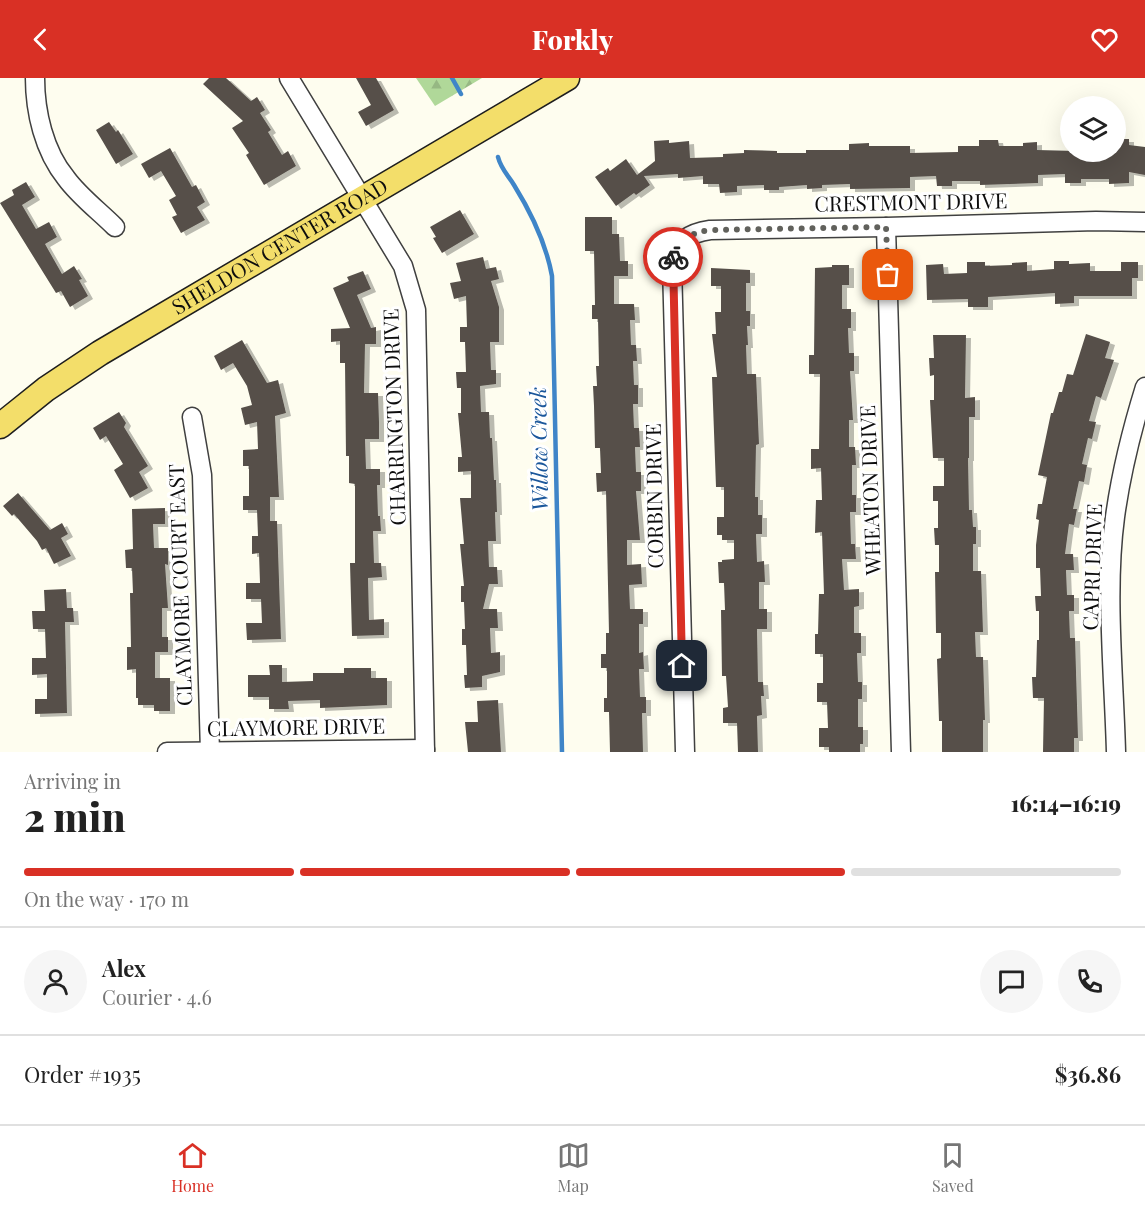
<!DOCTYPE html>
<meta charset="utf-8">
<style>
body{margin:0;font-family:"Playfair Display",serif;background:#f6f6f6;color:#222;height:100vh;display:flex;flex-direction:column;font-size:22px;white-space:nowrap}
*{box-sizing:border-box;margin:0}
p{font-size:20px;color:#767676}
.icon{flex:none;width:33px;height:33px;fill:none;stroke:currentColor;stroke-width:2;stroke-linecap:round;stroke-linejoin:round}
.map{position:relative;height:674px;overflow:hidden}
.panel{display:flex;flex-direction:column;background:#fff;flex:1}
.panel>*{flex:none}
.controls{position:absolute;left:1060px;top:18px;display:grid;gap:12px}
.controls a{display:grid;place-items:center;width:66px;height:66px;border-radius:50%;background:#fff;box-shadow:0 6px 24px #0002;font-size:30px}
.pin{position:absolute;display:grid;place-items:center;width:51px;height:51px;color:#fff;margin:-26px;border-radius:12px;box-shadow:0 3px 9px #0006}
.courier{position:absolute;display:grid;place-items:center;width:60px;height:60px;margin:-30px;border:4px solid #d93025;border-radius:50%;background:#fff;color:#222;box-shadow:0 2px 8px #0007}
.headline em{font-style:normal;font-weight:800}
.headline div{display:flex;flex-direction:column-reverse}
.headline{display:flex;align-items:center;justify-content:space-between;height:102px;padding:0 24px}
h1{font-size:39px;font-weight:800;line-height:45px}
.bar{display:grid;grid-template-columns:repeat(4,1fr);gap:9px 6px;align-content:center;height:72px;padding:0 24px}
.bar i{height:8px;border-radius:4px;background:#e0e0e0}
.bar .active{background:#d93025}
.bar p{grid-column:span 4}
.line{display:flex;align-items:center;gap:15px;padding:0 24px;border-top:2px solid #e0e0e0}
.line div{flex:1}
.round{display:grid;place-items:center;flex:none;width:63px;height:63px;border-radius:32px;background:#f6f6f6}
header{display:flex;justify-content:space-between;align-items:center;height:78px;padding:0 24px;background:#d93025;color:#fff;font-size:27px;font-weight:800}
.dock{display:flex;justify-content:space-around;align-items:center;height:84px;border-top:2px solid #e0e0e0;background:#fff;font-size:16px;color:#767676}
.dock a{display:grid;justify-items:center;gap:3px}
.dock .active{color:#d93025}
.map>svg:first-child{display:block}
.forest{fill:url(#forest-firs)}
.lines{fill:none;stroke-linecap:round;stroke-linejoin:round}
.stream{stroke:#3f85c8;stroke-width:4.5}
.building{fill:#56504a;filter:url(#shadow)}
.minor-casing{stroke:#404040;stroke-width:21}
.major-casing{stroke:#1e1e1e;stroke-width:27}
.minor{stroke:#fff;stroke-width:18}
.major{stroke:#f3de6a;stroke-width:24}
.done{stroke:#61615c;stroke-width:6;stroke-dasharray:0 10.8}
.route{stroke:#d93025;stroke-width:8}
.labels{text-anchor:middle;stroke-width:6;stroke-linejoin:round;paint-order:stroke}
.street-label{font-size:21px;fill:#0d0d0d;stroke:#fff}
.water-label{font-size:22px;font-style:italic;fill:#1b579b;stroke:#fff}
</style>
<header><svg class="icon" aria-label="back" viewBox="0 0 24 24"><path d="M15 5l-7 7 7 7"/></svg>Forkly<svg class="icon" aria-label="heart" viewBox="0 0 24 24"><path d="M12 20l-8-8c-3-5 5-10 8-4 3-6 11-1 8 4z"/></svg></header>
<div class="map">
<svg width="1145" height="674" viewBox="0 0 1145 674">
<defs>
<pattern id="forest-firs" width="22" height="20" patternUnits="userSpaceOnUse" patternTransform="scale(1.5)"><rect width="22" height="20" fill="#b0d899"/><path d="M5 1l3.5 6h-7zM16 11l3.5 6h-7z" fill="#96b883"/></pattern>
<filter id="shadow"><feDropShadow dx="5" dy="3" stdDeviation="0" flood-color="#0004"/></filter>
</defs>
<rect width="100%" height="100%" fill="#fefdef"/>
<polygon class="forest" points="416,0 482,0 435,28"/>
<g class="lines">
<g class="stream">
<polyline points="452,0 461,16"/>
<path d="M498 79C501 91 508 97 514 107 532 136 546 165 552 198L562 674"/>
</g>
</g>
<g class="building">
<polygon points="209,0 226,0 251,23 257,19 265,32 260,35 271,52 268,54 282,77 288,73 296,88 264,107 246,77 249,75 232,50 243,43 203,6"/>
<polygon points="356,0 376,0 394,32 366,48 358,34 371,27"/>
<polygon points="109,44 116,54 118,52 133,76 116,86 96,52"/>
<polygon points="1116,61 1129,61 1129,67 1145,69 1145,97 1129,94 1129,105 1109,106 1109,101 1081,101 1081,105 1065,105 1065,96 1038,97 1038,105 980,107 980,103 952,103 952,108 937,108 936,98 910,99 910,110 850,111 850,106 822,107 822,110 807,111 807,107 779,109 779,112 764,112 764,107 737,108 737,114 720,115 719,106 703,106 703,98 678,100 678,96 644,98 650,107 636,117 634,115 616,128 595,99 608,90 610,93 626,81 637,97 655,83 654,63 669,62 669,65 689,63 690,80 723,79 723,76 744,75 744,72 777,73 777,75 806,75 806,72 849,72 849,66 869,65 869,68 910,68 910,75 958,74 958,68 979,68 979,62 998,62 999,68 1023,68 1023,65 1037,64 1037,72 1116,74"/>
<polygon points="170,70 192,109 196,107 205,124 197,129 205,142 181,155 172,139 177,137 169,122 176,118 161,93 149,100 141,86"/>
<polygon points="26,104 35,119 22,127 36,151 49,144 57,159 45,166 62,196 74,188 82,201 79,202 88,218 70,229 61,213 56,215 0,125 14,117 12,112"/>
<polygon points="460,132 474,156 442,175 433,160 436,159 430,149"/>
<polygon points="585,139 612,139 612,156 619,156 620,183 628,183 628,198 614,198 614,226 634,226 635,242 630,242 631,267 636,267 637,283 633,283 634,307 638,307 638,326 633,326 634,350 639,350 640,369 635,369 636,394 641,394 641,413 636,413 640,462 627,462 627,487 641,486 642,506 629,507 630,531 643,531 643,546 639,546 639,575 643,574 644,591 639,591 640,619 646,619 646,635 642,635 643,674 610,674 609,634 604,634 604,620 607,620 607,590 601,590 601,576 606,576 606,555 609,555 606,413 597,414 596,395 601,395 600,370 595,370 594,328 593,308 597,308 596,288 599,288 598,241 592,241 592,227 595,227 594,173 585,173"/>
<polygon points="483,179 486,191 496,189 499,201 491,203 499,229 499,264 490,264 491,292 496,292 496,306 480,308 481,334 489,334 490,360 492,360 494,402 496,402 497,434 495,434 496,463 488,463 489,489 497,489 498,506 489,506 483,531 497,531 498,550 490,550 491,575 500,574 500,594 482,598 482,609 465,610 464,597 467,597 466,567 462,567 462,551 465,551 464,524 461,524 461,508 464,508 460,466 464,466 460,420 471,420 471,393 458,394 458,379 462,379 458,335 461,335 461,310 457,310 456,294 466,294 465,264 460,264 460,249 467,249 466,218 454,221 450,205 461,203 456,185"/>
<polygon points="1054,183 1069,183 1069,186 1090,185 1090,193 1121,193 1121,184 1138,184 1138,200 1132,200 1132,218 1074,218 1074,225 1055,226 1055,215 988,219 988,229 968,229 968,221 927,222 926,187 943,186 944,196 967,195 967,184 985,184 985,188 1012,187 1012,185 1027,184 1027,193 1054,191"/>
<polygon points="832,187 849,187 849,207 842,207 842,231 851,231 851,250 848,250 849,275 854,275 854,293 850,293 853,342 849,342 849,369 855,369 856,387 852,387 852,417 856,417 856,434 850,434 851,466 855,466 856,481 842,481 844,512 859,511 859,528 854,529 854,555 861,555 861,575 857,575 858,604 862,604 862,621 858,621 858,649 863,649 863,666 860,666 860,674 829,674 829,669 819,669 819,650 828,650 827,624 817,624 817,605 823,605 823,576 815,576 815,556 818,556 819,516 824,516 822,454 815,455 816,422 822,422 821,390 811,391 811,371 819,371 820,296 809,296 809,277 814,277 815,190 832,189"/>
<polygon points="711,190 750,192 750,205 746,205 746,233 750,233 750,248 747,248 748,267 746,267 747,296 756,296 759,366 756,367 755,419 758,419 758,437 762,437 762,456 756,456 757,484 764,483 765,504 759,504 759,531 767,531 767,551 757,551 758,604 763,604 764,618 761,618 762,637 757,638 758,674 738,674 737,645 723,645 723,630 728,629 726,598 722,598 721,532 725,532 724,505 719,505 718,484 722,484 722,482 734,481 734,462 722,462 722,457 717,457 717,439 724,439 724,409 716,409 712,299 717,299 712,256 716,256 715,234 721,234 721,208 711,208"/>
<polygon points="363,193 371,211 357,217 371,250 376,249 376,266 365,266 364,315 378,315 379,344 379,361 365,361 366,391 380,391 380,407 377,407 378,438 380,438 381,453 373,453 374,485 381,485 382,499 368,500 369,542 384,541 384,557 352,558 350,485 355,485 355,406 349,405 349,378 346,378 345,285 340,285 340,263 331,264 331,251 350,250 333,210 349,203 347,199"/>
<polygon points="1086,256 1110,264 1105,280 1114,282 1101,320 1096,318 1089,343 1096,344 1092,361 1088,360 1082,386 1087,387 1084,404 1079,403 1073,431 1077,431 1074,447 1069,446 1065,476 1073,476 1074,492 1066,492 1067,517 1074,517 1074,533 1069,533 1070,560 1075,560 1078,660 1074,660 1074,674 1043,674 1044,620 1033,620 1032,599 1036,599 1037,562 1039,562 1039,533 1036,533 1035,518 1041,518 1040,490 1036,490 1036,467 1039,442 1036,441 1038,426 1042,426 1047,399 1038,397 1051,335 1053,335 1059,314 1062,314 1067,296 1073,297"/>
<polygon points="933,257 966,257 965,320 975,319 975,339 969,339 969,380 968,380 969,432 972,432 973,449 976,449 976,466 973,466 973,493 981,493 983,554 975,554 976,579 983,579 985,642 983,642 983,674 942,674 942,643 939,643 937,581 941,580 941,555 936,555 935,494 939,494 939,467 935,467 934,450 938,450 938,423 933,423 933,408 944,408 944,380 933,380 930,322 934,322 934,297 930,298 929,280 934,280"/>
<polygon points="242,262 267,305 278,302 286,335 275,338 279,419 270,419 270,443 277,443 281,561 247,562 246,545 262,545 261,521 246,521 246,505 260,505 259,475 252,476 252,458 258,458 257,432 243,432 243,418 249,418 249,388 243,388 243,372 258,371 257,344 245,347 241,330 252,327 247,308 233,285 221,292 214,278"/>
<polygon points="119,334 126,345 124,349 148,388 139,394 148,410 130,420 114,392 123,386 106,358 100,362 93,350"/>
<polygon points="18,415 50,452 62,445 68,456 61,460 71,478 54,486 46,470 42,472 37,463 14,436 12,438 3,428"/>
<polygon points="165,430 165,446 153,446 154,470 168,470 168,487 165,486 168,530 162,530 162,559 168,559 168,574 155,574 155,600 170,600 170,633 154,633 154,627 138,627 138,620 136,620 136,591 127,592 127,569 131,569 130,515 133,515 132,490 126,490 125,472 133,471 132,431"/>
<polygon points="66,511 67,530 73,530 74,544 65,544 67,635 35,636 35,621 47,621 47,596 32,597 32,580 46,580 45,551 33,551 32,533 45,533 44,512"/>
<polygon points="269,587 282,587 282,604 313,603 313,595 344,595 344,590 371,590 371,600 387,600 387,627 320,630 320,622 288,623 289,631 269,631 269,619 248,619 248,597 270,597"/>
<polygon points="498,622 501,674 468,674 465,644 478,644 477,623"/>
</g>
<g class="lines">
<defs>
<g id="minor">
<path d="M35 0C35 34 44 73 66 100 79 118 99 133 115 149"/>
<polyline points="289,0 403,188 416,232 425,674"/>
<polyline points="886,149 901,674"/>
<polyline points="192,339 202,397 210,674"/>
<polyline points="167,674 425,671"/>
<path d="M685 674 672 187C674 164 689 155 710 152L886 149 1096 143 1145 144"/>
<path d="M1116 674C1114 599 1105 513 1115 439 1121 395 1132 351 1145 309"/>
</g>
<g id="major">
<path id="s1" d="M0 348 46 311 100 275 567 0"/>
</g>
</defs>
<use href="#minor" class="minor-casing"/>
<use href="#major" class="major-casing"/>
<use href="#minor" class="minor"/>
<use href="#major" class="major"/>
</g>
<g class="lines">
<path class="done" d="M673 179C680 160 691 155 710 152L886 149 888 197"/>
<polyline class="route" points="673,179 682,588"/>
</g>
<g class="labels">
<g class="street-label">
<text transform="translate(911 125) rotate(-1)" y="7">CRESTMONT DRIVE</text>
<text dy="7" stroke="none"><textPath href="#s1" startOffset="333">SHELDON CENTER ROAD</textPath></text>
<text transform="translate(395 339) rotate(-92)" y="7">CHARRINGTON DRIVE</text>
<text transform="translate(871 412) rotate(-92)" y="7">WHEATON DRIVE</text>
<text transform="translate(655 418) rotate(-91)" y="7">CORBIN DRIVE</text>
<text transform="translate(1093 489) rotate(-88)" y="7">CAPRI DRIVE</text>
<text transform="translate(181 507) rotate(-92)" y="7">CLAYMORE COURT EAST</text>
<text transform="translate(296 650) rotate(-1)" y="7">CLAYMORE DRIVE</text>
</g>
<g class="water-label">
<text transform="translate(539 371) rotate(-91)" y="8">Willow Creek</text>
</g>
</g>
</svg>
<div class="controls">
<a><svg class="icon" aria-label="layers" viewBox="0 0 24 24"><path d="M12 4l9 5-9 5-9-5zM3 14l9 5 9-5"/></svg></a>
</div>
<div class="pin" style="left:888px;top:197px;background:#ea580c"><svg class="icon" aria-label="bag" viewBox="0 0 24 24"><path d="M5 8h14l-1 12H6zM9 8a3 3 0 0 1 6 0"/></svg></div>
<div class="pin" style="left:682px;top:588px;background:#1f2937"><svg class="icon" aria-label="home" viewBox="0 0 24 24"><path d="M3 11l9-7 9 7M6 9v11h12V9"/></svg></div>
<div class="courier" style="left:673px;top:179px"><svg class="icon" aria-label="bike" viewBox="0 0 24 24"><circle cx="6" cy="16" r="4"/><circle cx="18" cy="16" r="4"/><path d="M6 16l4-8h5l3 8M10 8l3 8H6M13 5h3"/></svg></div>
</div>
<section class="panel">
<div class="headline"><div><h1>2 min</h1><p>Arriving in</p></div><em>16:14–16:19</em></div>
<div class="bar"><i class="active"></i><i class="active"></i><i class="active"></i><i></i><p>On the way · 170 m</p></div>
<div class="line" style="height:108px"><a class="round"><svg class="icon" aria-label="person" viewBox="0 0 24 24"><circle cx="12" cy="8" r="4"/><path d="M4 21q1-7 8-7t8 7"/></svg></a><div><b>Alex</b><p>Courier · 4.6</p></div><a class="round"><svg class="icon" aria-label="chat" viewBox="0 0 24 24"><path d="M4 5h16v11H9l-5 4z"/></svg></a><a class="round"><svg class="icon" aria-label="phone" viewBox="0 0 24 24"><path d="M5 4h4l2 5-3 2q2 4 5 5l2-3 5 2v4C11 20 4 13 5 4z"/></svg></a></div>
<div class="line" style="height:78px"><div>Order #1935</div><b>$36.86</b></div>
</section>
<nav class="dock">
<a class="active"><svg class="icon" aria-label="home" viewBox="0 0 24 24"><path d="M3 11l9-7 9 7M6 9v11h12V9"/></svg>Home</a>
<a><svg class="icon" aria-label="map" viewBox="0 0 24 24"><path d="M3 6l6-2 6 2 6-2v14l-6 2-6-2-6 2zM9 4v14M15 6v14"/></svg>Map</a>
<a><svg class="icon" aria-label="saved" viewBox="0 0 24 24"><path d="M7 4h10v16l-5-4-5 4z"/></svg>Saved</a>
</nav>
